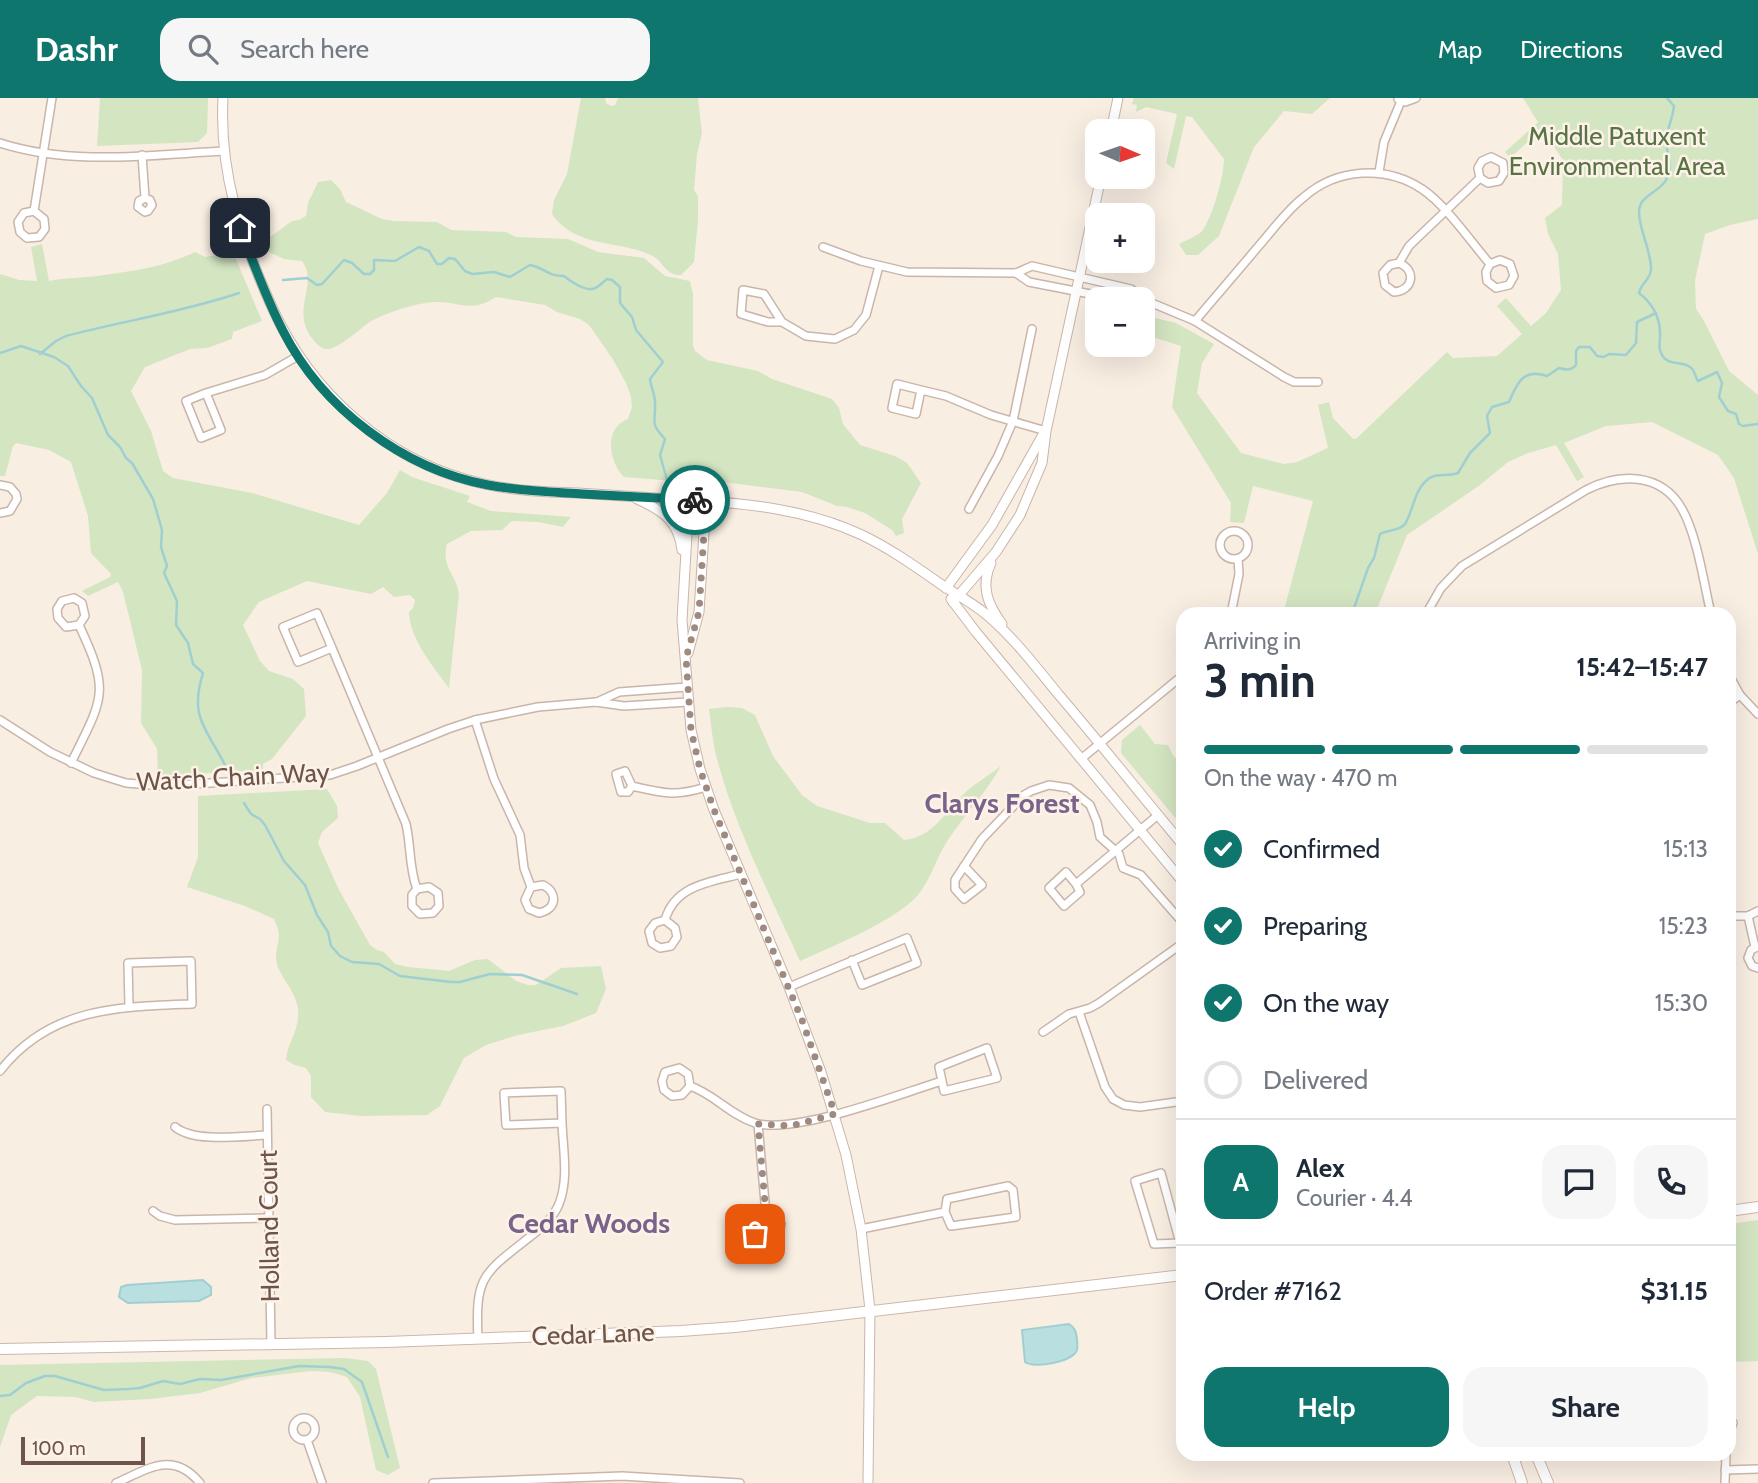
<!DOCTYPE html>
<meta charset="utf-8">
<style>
body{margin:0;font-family:Cabin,sans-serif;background:#f6f6f7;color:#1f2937;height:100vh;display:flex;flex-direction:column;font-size:26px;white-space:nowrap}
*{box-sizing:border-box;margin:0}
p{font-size:23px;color:#747a83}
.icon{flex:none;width:38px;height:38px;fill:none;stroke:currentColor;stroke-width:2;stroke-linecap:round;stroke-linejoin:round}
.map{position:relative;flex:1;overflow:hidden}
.details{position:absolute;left:1176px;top:509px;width:560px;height:854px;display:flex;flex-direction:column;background:#fff;border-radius:21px;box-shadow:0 7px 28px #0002}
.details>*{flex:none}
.needle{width:46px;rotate:92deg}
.fabs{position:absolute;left:1085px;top:21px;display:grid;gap:14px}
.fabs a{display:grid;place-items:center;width:70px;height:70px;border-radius:14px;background:#fff;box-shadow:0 7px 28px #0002;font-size:35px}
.scale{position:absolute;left:21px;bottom:18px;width:124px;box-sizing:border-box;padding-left:7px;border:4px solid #6e544b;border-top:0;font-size:19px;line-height:24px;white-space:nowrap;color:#6e544b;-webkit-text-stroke:5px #fdf2e7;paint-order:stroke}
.pin{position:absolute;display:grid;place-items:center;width:60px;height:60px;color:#fff;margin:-30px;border-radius:14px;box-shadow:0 4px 10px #0006}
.courier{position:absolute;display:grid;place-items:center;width:70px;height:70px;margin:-35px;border:5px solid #0f766e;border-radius:50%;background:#fff;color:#222;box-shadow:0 2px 9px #0007}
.head em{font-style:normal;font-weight:700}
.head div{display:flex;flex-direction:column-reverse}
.head{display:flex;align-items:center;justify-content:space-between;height:119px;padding:0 28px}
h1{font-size:46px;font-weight:700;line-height:52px}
.bar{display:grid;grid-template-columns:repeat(4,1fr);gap:10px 7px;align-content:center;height:84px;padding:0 28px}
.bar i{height:9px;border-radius:5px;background:#e0e1e3}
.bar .selected{background:#0f766e}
.bar p{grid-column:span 4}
.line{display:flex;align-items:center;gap:18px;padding:0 28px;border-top:2px solid #e0e1e3}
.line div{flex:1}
.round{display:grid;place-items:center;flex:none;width:74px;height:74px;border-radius:21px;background:#f6f6f7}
ol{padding:0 28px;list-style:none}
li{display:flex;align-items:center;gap:21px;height:77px}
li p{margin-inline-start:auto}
li .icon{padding:7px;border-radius:50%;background:#0f766e;color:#fff;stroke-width:4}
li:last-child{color:#747a83}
li i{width:38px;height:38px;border:4px solid #e0e1e3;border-radius:50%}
.cta{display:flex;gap:14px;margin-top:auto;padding:14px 28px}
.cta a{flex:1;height:80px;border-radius:21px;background:#0f766e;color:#fff;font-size:28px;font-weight:700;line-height:80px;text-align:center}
.cta a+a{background:#f6f6f7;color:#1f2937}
header{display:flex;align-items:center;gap:42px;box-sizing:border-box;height:98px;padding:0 35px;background:#0f766e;color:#fff}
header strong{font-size:33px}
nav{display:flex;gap:38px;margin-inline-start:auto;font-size:24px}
.search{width:490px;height:63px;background:#f6f6f7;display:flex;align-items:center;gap:18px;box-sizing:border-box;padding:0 24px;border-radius:21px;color:#747a83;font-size:26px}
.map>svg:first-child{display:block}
.green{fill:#d4e5c2}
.water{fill:#b9dfe0;stroke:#a0cfd1;stroke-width:2}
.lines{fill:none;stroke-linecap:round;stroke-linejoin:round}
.stream{stroke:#a0cfd1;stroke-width:2.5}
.minor-casing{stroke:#c9b5aa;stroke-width:10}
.tertiary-casing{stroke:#c9b5aa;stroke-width:11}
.secondary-casing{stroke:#ceb6ab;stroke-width:12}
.minor{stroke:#fff;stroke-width:7}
.tertiary{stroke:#fff;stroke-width:9}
.secondary{stroke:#fff;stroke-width:10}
.done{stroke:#9f8a80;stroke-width:7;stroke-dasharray:0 12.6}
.route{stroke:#0f766e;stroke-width:9}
.labels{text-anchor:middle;stroke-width:5;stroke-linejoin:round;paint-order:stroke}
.park-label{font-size:26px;fill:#587344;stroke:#fdf2e7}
.street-label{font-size:26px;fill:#6e544b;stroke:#fdf2e7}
.neighbourhood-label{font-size:28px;font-weight:bold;fill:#79638b;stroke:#fdf2e7}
</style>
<header>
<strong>Dashr</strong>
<div class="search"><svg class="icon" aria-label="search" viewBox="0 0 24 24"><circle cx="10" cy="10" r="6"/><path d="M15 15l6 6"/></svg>Search here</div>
<nav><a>Map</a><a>Directions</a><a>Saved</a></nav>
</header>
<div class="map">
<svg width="1758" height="1385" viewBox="0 0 1758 1385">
<rect width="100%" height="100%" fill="#f9eee2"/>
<g class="green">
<polygon points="100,0 208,0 207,35 198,44 97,48"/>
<path d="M581 0H605L606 5 611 8 615 7 618 0H698L702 35 697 56 694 92 698 98V122L694 164 681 177C664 177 664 163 651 157 618 142 575 150 552 116L554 102 567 76Z"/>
<path d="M1134 0H1330L1312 16 1284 13 1254 49 1219 138 1198 157H1186L1179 146C1186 142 1198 138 1203 132 1213 117 1224 78 1224 61L1192 19 1186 18 1174 71 1166 65 1177 16 1146 9 1136 14 1137 7 1132 6Z"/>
<polygon points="1523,0 1758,0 1758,121 1730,127 1705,136 1695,183 1696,211 1703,221 1729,273 1758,297 1758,456 1734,380 1718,357 1652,324 1606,328 1564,345 1584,379 1577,383 1556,347 1528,355 1508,364 1480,387 1407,437 1375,516 1283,516 1313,403 1253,388 1244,425 1230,424 1231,405 1172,309 1181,248 1143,236 1143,217 1176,225 1214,246 1202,265 1197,295 1241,355 1284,366 1297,364 1328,350 1318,307 1329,304 1333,320 1353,341 1357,340 1447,254 1453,260 1497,258 1522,236 1497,208 1506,200 1531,228 1546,215 1561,192 1558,156 1548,136 1545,120 1562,107 1563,62 1542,31 1510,60 1505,54 1538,24"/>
<path d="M331 82 340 91 346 104 382 121 394 123 437 124 451 132 506 134 516 139 568 141 598 154 644 160 665 178 690 183 693 196V247L695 253 707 262 758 273 772 281 832 301 839 310 843 326 860 347 895 358 907 365 921 385 902 421 904 435 896 438 892 432 865 415 847 409 837 408 802 394 707 382 674 383 624 379C609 364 603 330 628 321L632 309 631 299 626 285 612 260 589 227 580 221 557 214 545 207 496 199C470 216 461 203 434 204 421 205 405 209 392 214 384 217 376 220 368 225 359 232 339 250 328 251 321 252 315 244 311 239 291 210 319 186 302 163L284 161 267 153 266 142 292 123 299 122 306 118 308 105 318 84Z"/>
<path d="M42 146 49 183C68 179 86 180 104 177 135 173 167 168 195 154L205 159 233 154 262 223 233 234 232 241 207 250 190 251 145 269 131 293 151 333 163 373 173 380 252 395 359 427 387 395 400 372 412 379 470 398 467 404 491 413 571 419 563 429 538 424 512 423 502 432 471 433 447 446C441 470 456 475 459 496L449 590C433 568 410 542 409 514L413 510 415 502 410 497 394 499 383 489 371 496 307 483 259 504 243 527 260 563 269 573 293 581 304 591 306 618 272 661 263 666V672L158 678 157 651 141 625 142 572 123 494 118 484 88 498 82 493 110 479 111 476 91 455 88 418 71 364 49 352 16 345 13 348 5 378H0V176L19 182 37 183 31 149Z"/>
<path d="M727 609 742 610 755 617 773 658 802 697 817 708 870 725H885L904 742C934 740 948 709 969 691 979 683 991 676 1001 668 986 695 965 716 948 742 936 759 931 782 917 798 895 823 831 849 800 863 769 795 733 726 715 653 712 639 711 625 709 611Z"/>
<polygon points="1140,627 1155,646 1168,647 1174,659 1183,663 1183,729 1121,655 1122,642"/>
<path d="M327 691 337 708 338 720 322 734 318 745 338 790 370 847 377 852 384 854 395 866 408 869 449 873 475 862 488 861 516 883 528 887H536L561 870 601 868 606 891 596 915 563 928 518 937 486 947 464 960 440 1008 427 1017 361 1018 325 1014 311 999V978L306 970 295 967 286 962C287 946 297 935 298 920 301 900 285 886 278 869 273 857 279 848 279 837 279 832 276 826 274 821L245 808 187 789 198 759V698Z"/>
<polygon points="1758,1122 1758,1263 1729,1264 1729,1126"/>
<polygon points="346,1260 368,1263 376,1271 400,1370 388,1377 376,1372 360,1299 347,1279 330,1274 311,1273 251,1280 200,1295 150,1301 94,1304 75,1299 37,1298 11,1317 0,1349 0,1267"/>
</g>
<g class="water">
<polygon points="203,1182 211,1189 211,1197 199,1203 128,1205 119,1199 121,1189 127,1187"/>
<path d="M1069 1226C1075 1230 1076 1233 1077 1241 1077 1244 1078 1248 1077 1252 1073 1264 1034 1271 1025 1264L1022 1232Z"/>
</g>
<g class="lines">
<g class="stream">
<path d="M1667 0 1674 8C1673 19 1668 29 1666 40 1665 54 1675 67 1666 82 1660 94 1639 97 1639 114 1639 132 1652 155 1651 172 1650 182 1641 185 1639 195 1653 206 1661 220 1660 239 1660 244 1658 250 1661 255 1667 269 1680 262 1690 269 1695 272 1695 279 1698 283L1717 274 1722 285 1719 299 1728 313 1736 316 1739 326 1743 328 1758 326"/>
<path d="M283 182 307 180 317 187 322 186 344 162 352 165 364 176H370L374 172V162L395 163 419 149 429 153 437 166H442L449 160 455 161 465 173 472 176 494 174 510 179 530 167C546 170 546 178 564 178 570 183 583 192 592 191 597 191 603 184 607 181L612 182 620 189V205L632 219 636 232 663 264 650 281C651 289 655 297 655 304 656 325 649 324 665 341L660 357 667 382"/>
<path d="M0 255 21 248 54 259 68 268 81 288 92 300 108 337 120 349 126 360 132 365 153 401 162 432 161 449 167 468 164 475 177 503 176 527 188 545 193 566 203 575C189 619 206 630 225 667"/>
<path d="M40 256 56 243 66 238C123 223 183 214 239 195"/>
<path d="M1352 516 1368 470 1374 460 1380 436C1387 432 1400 433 1405 426 1413 413 1414 393 1427 382 1435 374 1448 379 1458 375L1470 355 1490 335 1487 318 1492 309 1509 304C1517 285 1523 270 1547 278L1559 270C1566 272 1571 273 1576 267V253L1579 249H1590L1597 258 1604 259 1609 256 1626 257 1636 245 1637 224 1656 215"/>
<polyline points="244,705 251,716 260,721 265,727 284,763 305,787 317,817 328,834 331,848 340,858 352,864 379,866 400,878 451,884 460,884 490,876 522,877 577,896"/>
<polyline points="0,1298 10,1297 26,1285 45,1278 55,1278 104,1292 129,1291 140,1290 163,1283 180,1286 200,1281 221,1282 299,1268 330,1269 344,1271 362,1284 388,1359"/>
</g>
<defs>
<g id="minor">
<polyline points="1398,1 1405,4 1416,0"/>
<path d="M0 45C72 68 149 57 223 53"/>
<polyline points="142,57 145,100 139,103 138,109 145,114 148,113 152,107 150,102 145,100"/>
<polyline points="1379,74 1384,44 1401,3"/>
<polyline points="34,113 24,115 18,124 20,134 27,140 39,139 45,131 44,121 34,113 52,0"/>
<polyline points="823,149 861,163 907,174 1016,175 1032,168 1131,191 1147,203 1195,223 1284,279 1294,284 1318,284"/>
<path d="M1399 165 1390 167 1383 175 1385 187 1394 194C1413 193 1417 172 1399 165L1409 148 1480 80 1488 85 1499 83 1504 75 1503 65 1491 59 1482 63 1478 70 1480 80"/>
<polyline points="1016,175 1029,184 1116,201"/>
<path d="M1195 223C1216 198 1237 174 1257 150 1272 133 1286 113 1304 99 1337 70 1386 67 1422 91 1446 107 1471 144 1490 166L1486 174 1487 183 1496 190 1509 187 1514 178 1510 166 1500 162 1490 166"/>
<polyline points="782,224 764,196 743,192 741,216 768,224 782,224 806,238 835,241 854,232 866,217 879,168"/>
<polyline points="921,292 897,286 892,310 916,316 921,292 946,298 991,317 1046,333"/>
<polyline points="206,295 186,303 201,340 221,332 206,295 265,277 298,258"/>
<polyline points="0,387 10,389 16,396 17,401 10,413 0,415"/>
<polyline points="969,411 998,358 1013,323 1032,231"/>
<circle cx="1234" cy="447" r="14"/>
<polyline points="1231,516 1239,476 1238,461"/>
<path d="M1426 516 1441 490 1462 468 1586 392C1619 375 1661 374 1682 411 1697 437 1704 486 1711 516"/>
<path d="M332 550 317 515 283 529 298 564 332 550 406 726C411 747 409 771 417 791L412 797V808L420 816 433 815 439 808 438 795 429 789 417 791"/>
<polyline points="1729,577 1740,597 1758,616"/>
<polyline points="597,604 619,594 687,589"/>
<polyline points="1729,605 1740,597"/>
<polyline points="0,622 50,654 94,675 126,685 164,688 330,677 357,668 448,631 475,622 538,609 596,604 624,608 688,604"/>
<path d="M475 622 494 681 520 737 524 770 531 789 543 787C559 795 556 812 539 815L529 811 525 802 531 789"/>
<polyline points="1081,661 1183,577"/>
<path d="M71 665C103 600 111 595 79 527L66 529 58 520 57 511 62 503 74 500 82 505 85 518 79 527"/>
<path d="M632 688 628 694H621L616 676 625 673 632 688C663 695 674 699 706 689"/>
<polyline points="964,768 982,787 964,801 955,791 955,782 982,741 1024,697 1031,693 1049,687 1069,690 1090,707 1097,724 1100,739 1119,756 1123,770 1141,777 1183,825"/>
<polyline points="1076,786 1080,794 1064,808 1049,790 1066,774 1076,786 1158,717"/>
<polyline points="1729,818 1748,818 1758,813"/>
<polyline points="1748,818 1755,849"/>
<path d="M665 822 655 825 649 833 652 845 660 850 671 848 677 839 675 830 665 822C675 787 710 784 741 776"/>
<polyline points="1757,849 1751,852 1748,860 1752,868 1758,870"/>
<polyline points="789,889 907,840 917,865 862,887 852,862"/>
<polyline points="1079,914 1105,989 1113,1001 1124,1007 1140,1009 1183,1003"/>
<polyline points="1043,934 1069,916 1090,910 1099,905 1183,845"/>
<path d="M0 973C50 909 118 909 192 906L191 863 128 865 129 909"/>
<path d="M690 988 688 976 679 970 665 974 662 983 664 992 672 998 682 997 690 988C714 996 730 1017 755 1025 794 1037 899 996 942 983L944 993 997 980 987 950 939 969 942 983"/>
<polyline points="267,1011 271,1246"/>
<polyline points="758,1026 766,1116 755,1123 754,1132 757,1140 770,1145 778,1140 781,1126 776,1119 766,1116"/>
<path d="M175 1029C195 1045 242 1038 267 1037"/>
<polyline points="153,1113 160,1118 175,1122 269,1120"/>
<polyline points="861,1131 945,1114 951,1128 1016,1119 1013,1092 1008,1088 947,1101 945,1114"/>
<polyline points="1180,1145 1161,1075 1135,1083 1154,1146 1180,1145 1183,1145"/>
<path d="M478 1241C475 1177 483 1176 531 1138 543 1129 553 1120 559 1106 569 1081 563 1051 562 1025L506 1027 504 995 561 993 562 1025"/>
<circle cx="304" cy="1331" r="11"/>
<polyline points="1729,1335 1733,1325"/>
<polyline points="307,1342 322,1385"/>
<polyline points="1725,1372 1758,1371"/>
<path d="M116 1385C148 1371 173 1352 200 1385"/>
<polyline points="433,1385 622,1378 740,1385"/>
<polyline points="1725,1385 1726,1356"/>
</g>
<g id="tertiary">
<path d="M223 0C219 74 241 140 271 207 311 296 388 365 484 386 515 393 547 394 578 395 614 397 650 400 686 402 746 405 806 411 862 437 891 451 916 469 942 487 957 497 973 505 987 517 1014 540 1036 569 1059 597 1101 646 1141 697 1183 747"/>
<polyline points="1111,33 1118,0"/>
<path d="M637 401C662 412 679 423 682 452"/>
<polyline points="689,402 682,522 691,632 700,671 714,712 789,889 821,974 846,1057 861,1131 870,1212 868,1385"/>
<path d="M991 465C980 488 988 507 1002 526"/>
<polyline points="946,490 992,427 1044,335"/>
<polyline points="951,501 976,534 1183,784"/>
<polyline points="953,504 996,454 1020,417 1042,365 1046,333 1101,79"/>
<polyline points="688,555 699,514 706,403"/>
</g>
<g id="secondary">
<polyline points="1729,1113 1758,1109"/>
<polyline points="0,1251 386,1244 681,1233 735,1229 1183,1177"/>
<polyline points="1512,1356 1522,1385"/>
<polyline points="1536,1356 1548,1385"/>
</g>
</defs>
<use href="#minor" class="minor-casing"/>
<use href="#tertiary" class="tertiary-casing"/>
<use href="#secondary" class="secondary-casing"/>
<use href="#minor" class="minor"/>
<use href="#tertiary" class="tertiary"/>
<use href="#secondary" class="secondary"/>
</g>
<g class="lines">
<polyline class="done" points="695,402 706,403 699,514 686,560 691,632 700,671 714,712 802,922 835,1016 791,1028 758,1026 766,1116 755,1123 755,1136"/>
<path class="route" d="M240 130C253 164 266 200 283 233 322 310 403 371 488 387 520 393 552 394 583 396 621 398 658 400 695 402"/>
</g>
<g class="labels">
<g class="park-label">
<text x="1617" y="47">Middle Patuxent<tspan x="1617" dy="30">Environmental Area</tspan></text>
</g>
<g class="street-label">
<text transform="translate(233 679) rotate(-3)" y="9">Watch Chain Way</text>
<text transform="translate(269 1128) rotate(-91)" y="9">Holland Court</text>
<text transform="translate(593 1236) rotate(-2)" y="9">Cedar Lane</text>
</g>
<g class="neighbourhood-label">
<text x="1002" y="715">Clarys Forest</text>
<text x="589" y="1135">Cedar Woods</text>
</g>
</g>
</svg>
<div class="fabs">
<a><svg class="needle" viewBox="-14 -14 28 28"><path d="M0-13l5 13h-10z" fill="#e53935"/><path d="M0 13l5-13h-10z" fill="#747a83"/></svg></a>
<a>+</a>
<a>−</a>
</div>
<div class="scale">100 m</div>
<div class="pin" style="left:755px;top:1136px;background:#ea580c"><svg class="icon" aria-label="bag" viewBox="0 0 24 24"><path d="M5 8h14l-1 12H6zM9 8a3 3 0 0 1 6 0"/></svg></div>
<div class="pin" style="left:240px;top:130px;background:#1f2937"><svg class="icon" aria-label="home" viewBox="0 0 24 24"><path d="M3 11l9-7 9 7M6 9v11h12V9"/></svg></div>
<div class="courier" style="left:695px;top:402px"><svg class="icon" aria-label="bike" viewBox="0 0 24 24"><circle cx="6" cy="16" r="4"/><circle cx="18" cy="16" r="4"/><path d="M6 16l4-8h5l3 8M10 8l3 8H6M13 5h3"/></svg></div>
<section class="details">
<div class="head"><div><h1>3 min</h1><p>Arriving in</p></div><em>15:42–15:47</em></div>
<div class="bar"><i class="selected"></i><i class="selected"></i><i class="selected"></i><i></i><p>On the way · 470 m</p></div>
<ol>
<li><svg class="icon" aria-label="check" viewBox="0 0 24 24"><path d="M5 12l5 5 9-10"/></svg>Confirmed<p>15:13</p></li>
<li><svg class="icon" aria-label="check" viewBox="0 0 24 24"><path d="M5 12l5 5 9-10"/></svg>Preparing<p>15:23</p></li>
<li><svg class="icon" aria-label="check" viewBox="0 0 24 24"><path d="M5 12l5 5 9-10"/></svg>On the way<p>15:30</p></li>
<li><i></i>Delivered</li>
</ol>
<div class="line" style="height:126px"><b class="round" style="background:#0f766e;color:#fff">A</b><div><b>Alex</b><p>Courier · 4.4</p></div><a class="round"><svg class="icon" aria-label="chat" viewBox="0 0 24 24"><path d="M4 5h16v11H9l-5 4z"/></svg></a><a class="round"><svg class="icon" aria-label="phone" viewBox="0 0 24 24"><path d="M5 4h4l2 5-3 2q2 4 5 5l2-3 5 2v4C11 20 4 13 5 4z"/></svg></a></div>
<div class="line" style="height:91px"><div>Order #7162</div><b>$31.15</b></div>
<div class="cta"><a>Help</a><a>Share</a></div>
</section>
</div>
